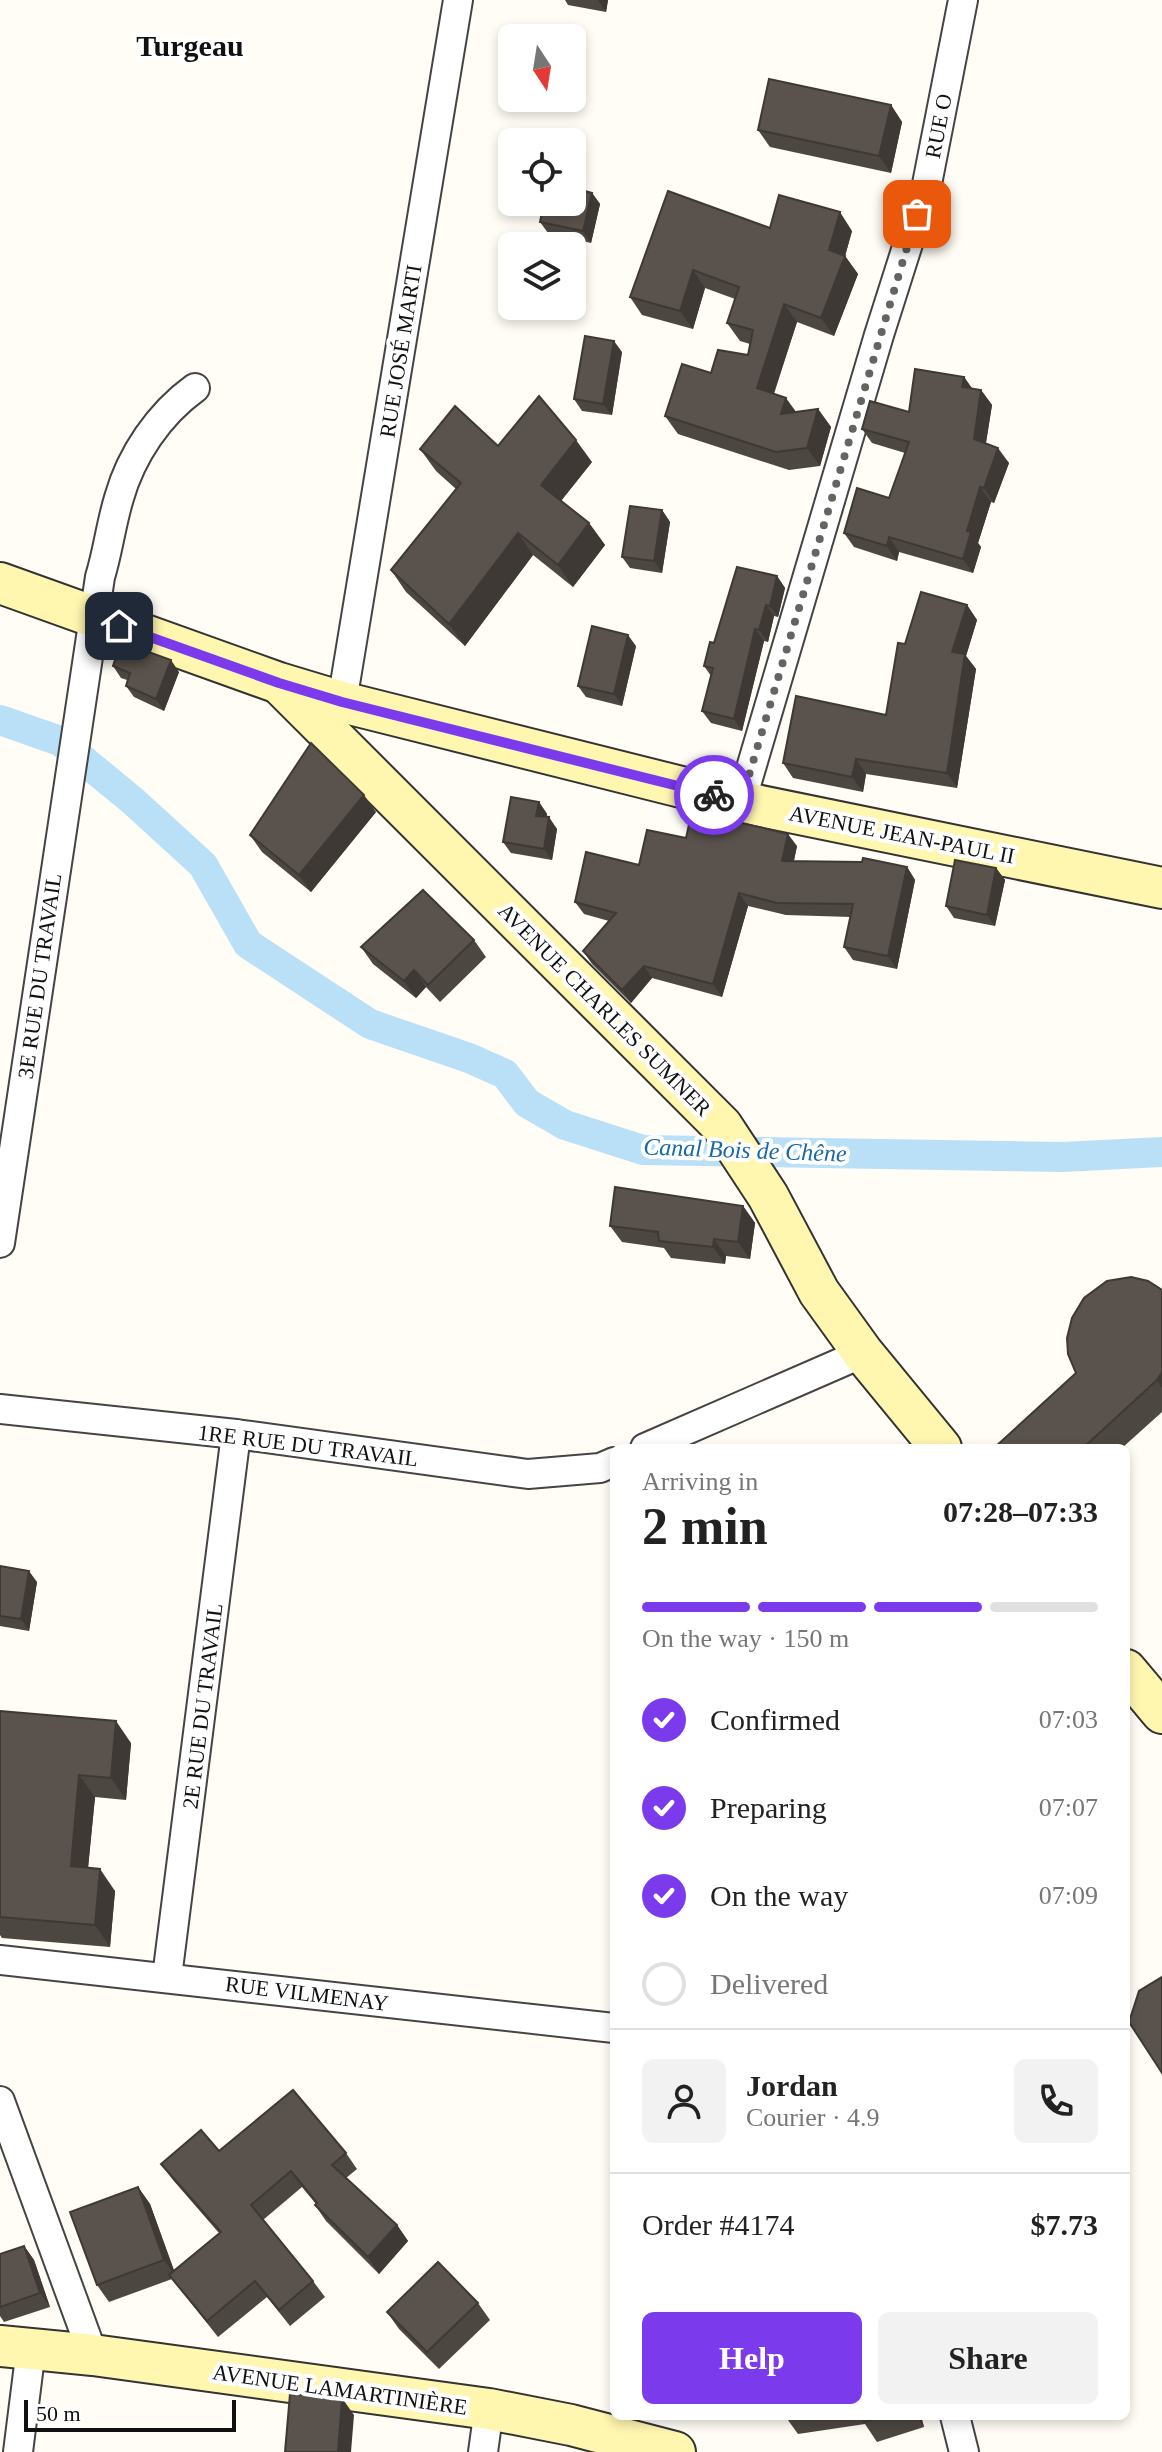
<!DOCTYPE html>
<meta charset="utf-8">
<style>
body{margin:0;font-family:"Times New Roman",serif;background:#f2f2f2;color:#222;height:100vh;display:flex;flex-direction:column;font-size:30px;white-space:nowrap}
*{box-sizing:border-box;margin:0}
p{font-size:26px;color:#767676}
.icon{flex:none;width:44px;height:44px;fill:none;stroke:currentColor;stroke-width:2;stroke-linecap:round;stroke-linejoin:round}
.map{position:relative;flex:1;overflow:hidden}
.details{position:absolute;left:610px;top:1444px;width:520px;height:976px;display:flex;flex-direction:column;background:#fff;border-radius:12px;box-shadow:0 4px 12px #0003}
.details>*{flex:none}
.needle{width:52px;rotate:168deg}
.tools{position:absolute;left:498px;top:24px;display:grid;gap:16px}
.tools a{display:grid;place-items:center;width:88px;height:88px;border-radius:12px;background:#fff;box-shadow:0 4px 12px #0003;font-size:40px}
.scale{position:absolute;left:24px;bottom:20px;width:212px;box-sizing:border-box;padding-left:8px;border:4px solid #111;border-top:0;font-size:22px;line-height:28px;white-space:nowrap;color:#111;-webkit-text-stroke:6px #fff;paint-order:stroke}
.pin{position:absolute;display:grid;place-items:center;width:68px;height:68px;color:#fff;margin:-34px;border-radius:16px;box-shadow:0 4px 12px #0006}
.courier{position:absolute;display:grid;place-items:center;width:80px;height:80px;margin:-40px;border:6px solid #7c3aed;border-radius:50%;background:#fff;color:#222;box-shadow:0 2px 10px #0007}
.headline em{font-style:normal;font-weight:700}
.headline div{display:flex;flex-direction:column-reverse}
.headline{display:flex;align-items:center;justify-content:space-between;height:136px;padding:0 32px}
h1{font-size:52px;font-weight:700;line-height:60px}
.bar{display:grid;grid-template-columns:repeat(4,1fr);gap:12px 8px;align-content:center;height:96px;padding:0 32px}
.bar i{height:10px;border-radius:6px;background:#e0e0e0}
.bar .active{background:#7c3aed}
.bar p{grid-column:span 4}
.line{display:flex;align-items:center;gap:20px;padding:0 32px;border-top:2px solid #e0e0e0}
.line div{flex:1}
.round{display:grid;place-items:center;flex:none;width:84px;height:84px;border-radius:12px;background:#f2f2f2}
ol{padding:0 32px;list-style:none}
li{display:flex;align-items:center;gap:24px;height:88px}
li p{margin-inline-start:auto}
li .icon{padding:8px;border-radius:50%;background:#7c3aed;color:#fff;stroke-width:4}
li:last-child{color:#767676}
li i{width:44px;height:44px;border:4px solid #e0e0e0;border-radius:50%}
.button{display:flex;gap:16px;margin-top:auto;padding:16px 32px}
.button a{flex:1;height:92px;border-radius:12px;background:#7c3aed;color:#fff;font-size:32px;font-weight:700;line-height:92px;text-align:center}
.button a+a{background:#f2f2f2;color:#222}
.map>svg:first-child{display:block}
.lines{fill:none;stroke-linecap:round;stroke-linejoin:round}
.canal{stroke:#b9e0f7;stroke-width:30}
.street-casing{stroke:#444;stroke-width:32}
.secondary-casing{stroke:#333;stroke-width:44}
.street{stroke:#fff;stroke-width:28}
.secondary{stroke:#fff6b0;stroke-width:40}
.wall{fill:#4d4742}
.shaded-wall{fill:#3f3936}
.building{fill:#5a524d;stroke:#3f3936;stroke-width:2}
.done{stroke:#646461;stroke-width:8;stroke-dasharray:0 14.4}
.route{stroke:#7c3aed;stroke-width:10}
.labels{text-anchor:middle;stroke-width:8;stroke-linejoin:round;paint-order:stroke}
.street-label{font-size:22px;fill:#111;stroke:#fff}
.water-label{font-size:24px;font-style:italic;fill:#1768a6;stroke:#fff}
.district-label{font-size:30px;font-weight:bold;fill:#111;stroke:#fff}
</style>
<div class="map">
<svg width="1162" height="2452" viewBox="0 0 1162 2452">
<rect width="100%" height="100%" fill="#fffdf5"/>
<g class="lines">
<polyline class="canal" points="0,720 60,741 133,801 203,865 248,944 370,1024 469,1058 505,1074 527,1103 565,1125 643,1150 1062,1157 1162,1152"/>
<defs>
<g id="street">
<polyline points="342,702 458,0"/>
<polyline points="741,802 879,335 927,184 963,0"/>
<path d="M0 1243 100 577C108 551 111 524 119 498 131 455 159 414 195 388"/>
<polyline points="0,1409 236,1434 528,1474 600,1468 614,1462"/>
<polyline points="645,1448 863,1353"/>
<polyline points="0,1960 614,2028"/>
<polyline points="167,1977 236,1434"/>
<polyline points="0,2101 93,2355"/>
<polyline points="955,2416 964,2452"/>
<polyline points="18,2452 31,2349"/>
<polyline points="483,2452 489,2409"/>
</g>
<g id="secondary">
<polyline points="0,583 279,683 342,702 741,802 1162,888"/>
<polyline points="282,686 722,1126 768,1196 819,1292 863,1353 941,1448"/>
<polyline points="1126,1670 1162,1713"/>
<polyline points="0,2346 93,2355 489,2409 571,2425 675,2452"/>
</g>
</defs>
<use href="#street" class="street-casing"/>
<use href="#secondary" class="secondary-casing"/>
<use href="#street" class="street"/>
<use href="#secondary" class="secondary"/>
</g>
<g class="wall">
<polygon points="565,0 608,0 606,12 568,5"/>
<polygon points="891,105 902,122 891,173 770,147 758,130"/>
<polygon points="575,181 582,190 592,193 600,204 591,243 548,233 540,222"/>
<polygon points="770,228 852,231 845,256 858,274 834,336 797,322 774,394 796,412 818,409 831,427 820,466 789,470 678,434 665,416 711,373 748,355 750,344 740,341 727,323 735,299 705,288 693,329 642,315 630,297"/>
<polygon points="622,352 612,415 582,411 574,399"/>
<polygon points="964,377 972,388 981,390 992,405 986,443 1009,463 994,503 991,502 978,543 981,547 973,573 899,552 897,561 854,547 844,533 889,498 905,453 872,443 862,429 909,412"/>
<polygon points="498,446 592,462 561,501 589,523 605,545 573,587 533,555 465,646 406,592 391,570 456,489 436,471 420,449"/>
<polygon points="662,510 670,522 662,573 630,568 622,557"/>
<polygon points="777,576 785,588 778,617 774,616 768,642 764,641 742,731 711,723 702,711 711,676 704,666 714,643"/>
<polygon points="967,605 977,620 966,656 976,669 957,788 866,774 863,792 793,778 783,763 886,715 905,644"/>
<polygon points="636,646 622,706 586,697 578,686"/>
<polygon points="113,666 179,672 164,711 134,697 126,686 127,680 121,678"/>
<polygon points="539,802 547,814 546,817 557,829 552,860 511,853 503,842"/>
<polygon points="376,812 311,892 262,852 250,835"/>
<polygon points="686,838 797,846 794,861 907,867 915,880 897,969 853,960 844,947 851,917 786,915 748,906 722,997 652,978 631,1003 592,964 583,951 609,921 584,914 575,902"/>
<polygon points="996,868 1005,880 995,926 954,918 946,906"/>
<polygon points="474,940 486,957 440,1002 426,987 416,998 373,964 361,947"/>
<polygon points="743,1206 755,1223 750,1259 726,1256 725,1264 671,1258 664,1248 622,1242 610,1226"/>
<polygon points="1162,1290 1162,1412 1122,1448 994,1448 1076,1373"/>
<polygon points="0,1566 37,1582 29,1631 0,1626"/>
<polygon points="0,1711 131,1743 126,1800 95,1797 88,1868 115,1891 110,1947 2,1938 0,1935"/>
<polygon points="219,2151 346,2153 357,2169 346,2178 397,2225 408,2241 379,2274 326,2221 315,2205 316,2204 302,2187 263,2220 313,2281 325,2297 290,2326 267,2297 218,2337 172,2279 109,2302 97,2285 138,2187 150,2204 174,2270 219,2233 173,2180 161,2164"/>
<polygon points="24,2246 34,2260 50,2307 4,2322 0,2316 0,2254"/>
<polygon points="478,2303 490,2320 439,2369 399,2329 387,2312"/>
<polygon points="785,2416 921,2416 924,2427 877,2442 865,2424 798,2434"/>
</g>
<g class="shaded-wall">
<polygon points="598,0 608,0 606,12"/>
<polygon points="891,105 902,122 891,173 879,156"/>
<polygon points="575,181 583,193 574,188"/>
<polygon points="592,193 600,204 591,243 583,231"/>
<polygon points="840,212 852,231 845,256 858,274 834,336 821,318 829,250"/>
<polygon points="693,270 705,288 693,329 680,311"/>
<polygon points="784,304 797,322 769,407 757,388"/>
<polygon points="614,341 622,352 612,415 603,404"/>
<polygon points="964,377 974,392 962,387"/>
<polygon points="981,390 992,405 984,454 974,439"/>
<polygon points="786,398 799,416 781,414"/>
<polygon points="818,409 831,427 820,466 807,448"/>
<polygon points="576,440 592,462 556,507 541,485"/>
<polygon points="998,448 1009,463 994,503 984,488"/>
<polygon points="980,487 991,502 978,543 981,547 973,573 963,559 967,531"/>
<polygon points="662,510 670,522 662,573 654,561"/>
<polygon points="589,523 605,545 573,587 558,565"/>
<polygon points="518,533 533,555 465,646 449,624"/>
<polygon points="889,537 899,552 897,561 887,546"/>
<polygon points="777,576 785,588 778,617 770,606"/>
<polygon points="766,605 774,616 768,642 759,630"/>
<polygon points="967,605 977,620 966,656 976,669 957,788 947,773 952,652"/>
<polygon points="755,629 764,641 742,731 734,719"/>
<polygon points="628,635 636,646 622,706 614,694"/>
<polygon points="171,660 179,672 164,711 156,699"/>
<polygon points="856,759 866,774 863,792 852,777"/>
<polygon points="364,795 376,812 311,892 299,875"/>
<polygon points="539,802 547,814 545,827 536,816"/>
<polygon points="549,817 557,829 552,860 544,849"/>
<polygon points="788,834 797,846 791,873 782,861"/>
<polygon points="907,867 915,880 897,969 888,956"/>
<polygon points="996,868 1005,880 995,926 987,915"/>
<polygon points="739,893 748,906 722,997 713,984"/>
<polygon points="644,966 652,978 631,1003 622,990"/>
<polygon points="414,970 426,987 416,998 404,981"/>
<polygon points="743,1206 755,1223 750,1259 738,1242"/>
<polygon points="714,1239 726,1256 725,1264 713,1247"/>
<polygon points="1162,1372 1162,1388 1157,1380"/>
<polygon points="29,1571 37,1582 29,1631 21,1619"/>
<polygon points="116,1721 131,1743 126,1800 111,1778"/>
<polygon points="79,1775 95,1797 86,1888 71,1866"/>
<polygon points="100,1869 115,1891 110,1947 95,1925"/>
<polygon points="138,2187 150,2204 176,2277 164,2260"/>
<polygon points="397,2225 408,2241 379,2274 368,2257"/>
<polygon points="24,2246 34,2260 50,2307 40,2293"/>
<polygon points="342,2398 354,2415 351,2452 338,2452"/>
<polygon points="916,2416 921,2416 924,2427"/>
</g>
<g class="building">
<polygon points="769,79 891,105 879,156 758,130"/>
<polygon points="572,181 575,181 574,188 592,193 583,231 540,222 544,202 572,202"/>
<polygon points="668,191 770,228 779,195 840,212 829,250 845,256 821,318 784,304 757,388 786,398 781,414 818,409 807,448 776,452 665,416 682,364 711,373 718,350 748,355 753,330 727,323 739,287 693,270 680,311 630,297"/>
<polygon points="585,336 614,341 603,404 574,399"/>
<polygon points="915,369 964,377 962,387 981,390 974,439 998,448 984,488 980,487 967,531 971,532 963,559 889,537 887,546 844,533 857,488 889,498 909,442 862,429 870,401 909,412"/>
<polygon points="539,396 576,440 541,485 589,523 558,565 518,533 449,624 391,570 461,483 420,449 455,406 498,446"/>
<polygon points="630,506 662,510 654,561 622,557"/>
<polygon points="737,567 777,576 770,606 766,605 759,630 755,629 734,719 702,711 713,668 704,666 710,642 714,643"/>
<polygon points="921,592 967,605 952,652 965,654 947,773 856,759 852,777 783,763 796,696 886,715 898,643 905,644"/>
<polygon points="592,626 628,635 614,694 578,686"/>
<polygon points="121,642 171,660 156,699 126,686 130,673 113,666"/>
<polygon points="311,743 364,795 299,875 250,835"/>
<polygon points="511,797 539,802 536,816 549,817 544,849 503,842"/>
<polygon points="692,811 788,834 782,861 862,862 863,858 907,867 888,956 844,947 853,904 777,903 739,893 713,984 644,966 622,990 583,951 616,913 575,902 586,852 639,865 647,830 686,838"/>
<polygon points="955,860 996,868 987,915 946,906"/>
<polygon points="423,890 474,940 428,985 414,970 404,981 361,947"/>
<polygon points="615,1187 743,1206 738,1242 714,1239 713,1247 659,1241 658,1232 610,1226"/>
<polygon points="1131,1277 1148,1281 1162,1290 1162,1372 1157,1380 1083,1448 994,1448 1076,1373 1068,1354 1067,1338 1072,1318 1084,1298 1107,1281"/>
<polygon points="0,1566 29,1571 21,1619 0,1616"/>
<polygon points="0,1711 116,1721 111,1778 79,1775 71,1866 100,1869 95,1925 0,1917"/>
<polygon points="1162,1977 1162,2073 1129,2022 1139,1991"/>
<polygon points="293,2090 346,2153 332,2165 397,2225 368,2257 315,2205 317,2203 291,2171 251,2205 313,2281 279,2310 255,2281 207,2321 169,2275 221,2232 161,2164 201,2130 219,2151"/>
<polygon points="138,2187 164,2260 97,2285 70,2212"/>
<polygon points="24,2246 40,2293 0,2307 0,2254"/>
<polygon points="438,2262 478,2303 427,2352 387,2312"/>
<polygon points="290,2394 342,2398 338,2452 285,2452"/>
<polygon points="862,2416 884,2416 864,2422"/>
</g>
<g class="lines">
<polyline class="done" points="714,795 741,802 917,214"/>
<polyline class="route" points="119,626 279,683 342,702 714,795"/>
</g>
<g class="labels">
<g class="street-label">
<text transform="translate(938 126) rotate(-79)" y="8">RUE O</text>
<text transform="translate(400 351) rotate(-81)" y="8">RUE JOSÉ MARTI</text>
<text transform="translate(902 834) rotate(11)" y="8">AVENUE JEAN-PAUL II</text>
<text transform="translate(39 976) rotate(-82)" y="8">3E RUE DU TRAVAIL</text>
<text transform="translate(605 1009) rotate(45)" y="8">AVENUE CHARLES SUMNER</text>
<text transform="translate(308 1445) rotate(7)" y="8">1RE RUE DU TRAVAIL</text>
<text transform="translate(202 1706) rotate(-83)" y="8">2E RUE DU TRAVAIL</text>
<text transform="translate(307 1993) rotate(7)" y="8">RUE VILMENAY</text>
<text transform="translate(340 2389) rotate(8)" y="8">AVENUE LAMARTINIÈRE</text>
</g>
<g class="water-label">
<text transform="translate(745 1150) rotate(2)" y="8">Canal Bois de Chêne</text>
</g>
<g class="district-label">
<text x="190" y="56">Turgeau</text>
</g>
</g>
</svg>
<div class="tools">
<a><svg class="needle" viewBox="-14 -14 28 28"><path d="M0-13l5 13h-10z" fill="#e53935"/><path d="M0 13l5-13h-10z" fill="#767676"/></svg></a>
<a><svg class="icon" aria-label="locate" viewBox="0 0 24 24"><circle cx="12" cy="12" r="6"/><path d="M12 2v4M12 18v4M2 12h4M18 12h4"/></svg></a>
<a><svg class="icon" aria-label="layers" viewBox="0 0 24 24"><path d="M12 4l9 5-9 5-9-5zM3 14l9 5 9-5"/></svg></a>
</div>
<div class="scale">50 m</div>
<div class="pin" style="left:917px;top:214px;background:#ea580c"><svg class="icon" aria-label="bag" viewBox="0 0 24 24"><path d="M5 8h14l-1 12H6zM9 8a3 3 0 0 1 6 0"/></svg></div>
<div class="pin" style="left:119px;top:626px;background:#1f2937"><svg class="icon" aria-label="home" viewBox="0 0 24 24"><path d="M3 11l9-7 9 7M6 9v11h12V9"/></svg></div>
<div class="courier" style="left:714px;top:795px"><svg class="icon" aria-label="bike" viewBox="0 0 24 24"><circle cx="6" cy="16" r="4"/><circle cx="18" cy="16" r="4"/><path d="M6 16l4-8h5l3 8M10 8l3 8H6M13 5h3"/></svg></div>
<section class="details">
<div class="headline"><div><h1>2 min</h1><p>Arriving in</p></div><em>07:28–07:33</em></div>
<div class="bar"><i class="active"></i><i class="active"></i><i class="active"></i><i></i><p>On the way · 150 m</p></div>
<ol>
<li><svg class="icon" aria-label="check" viewBox="0 0 24 24"><path d="M5 12l5 5 9-10"/></svg>Confirmed<p>07:03</p></li>
<li><svg class="icon" aria-label="check" viewBox="0 0 24 24"><path d="M5 12l5 5 9-10"/></svg>Preparing<p>07:07</p></li>
<li><svg class="icon" aria-label="check" viewBox="0 0 24 24"><path d="M5 12l5 5 9-10"/></svg>On the way<p>07:09</p></li>
<li><i></i>Delivered</li>
</ol>
<div class="line" style="height:144px"><a class="round"><svg class="icon" aria-label="person" viewBox="0 0 24 24"><circle cx="12" cy="8" r="4"/><path d="M4 21q1-7 8-7t8 7"/></svg></a><div><b>Jordan</b><p>Courier · 4.9</p></div><a class="round"><svg class="icon" aria-label="phone" viewBox="0 0 24 24"><path d="M5 4h4l2 5-3 2q2 4 5 5l2-3 5 2v4C11 20 4 13 5 4z"/></svg></a></div>
<div class="line" style="height:104px"><div>Order #4174</div><b>$7.73</b></div>
<div class="button"><a>Help</a><a>Share</a></div>
</section>
</div>
